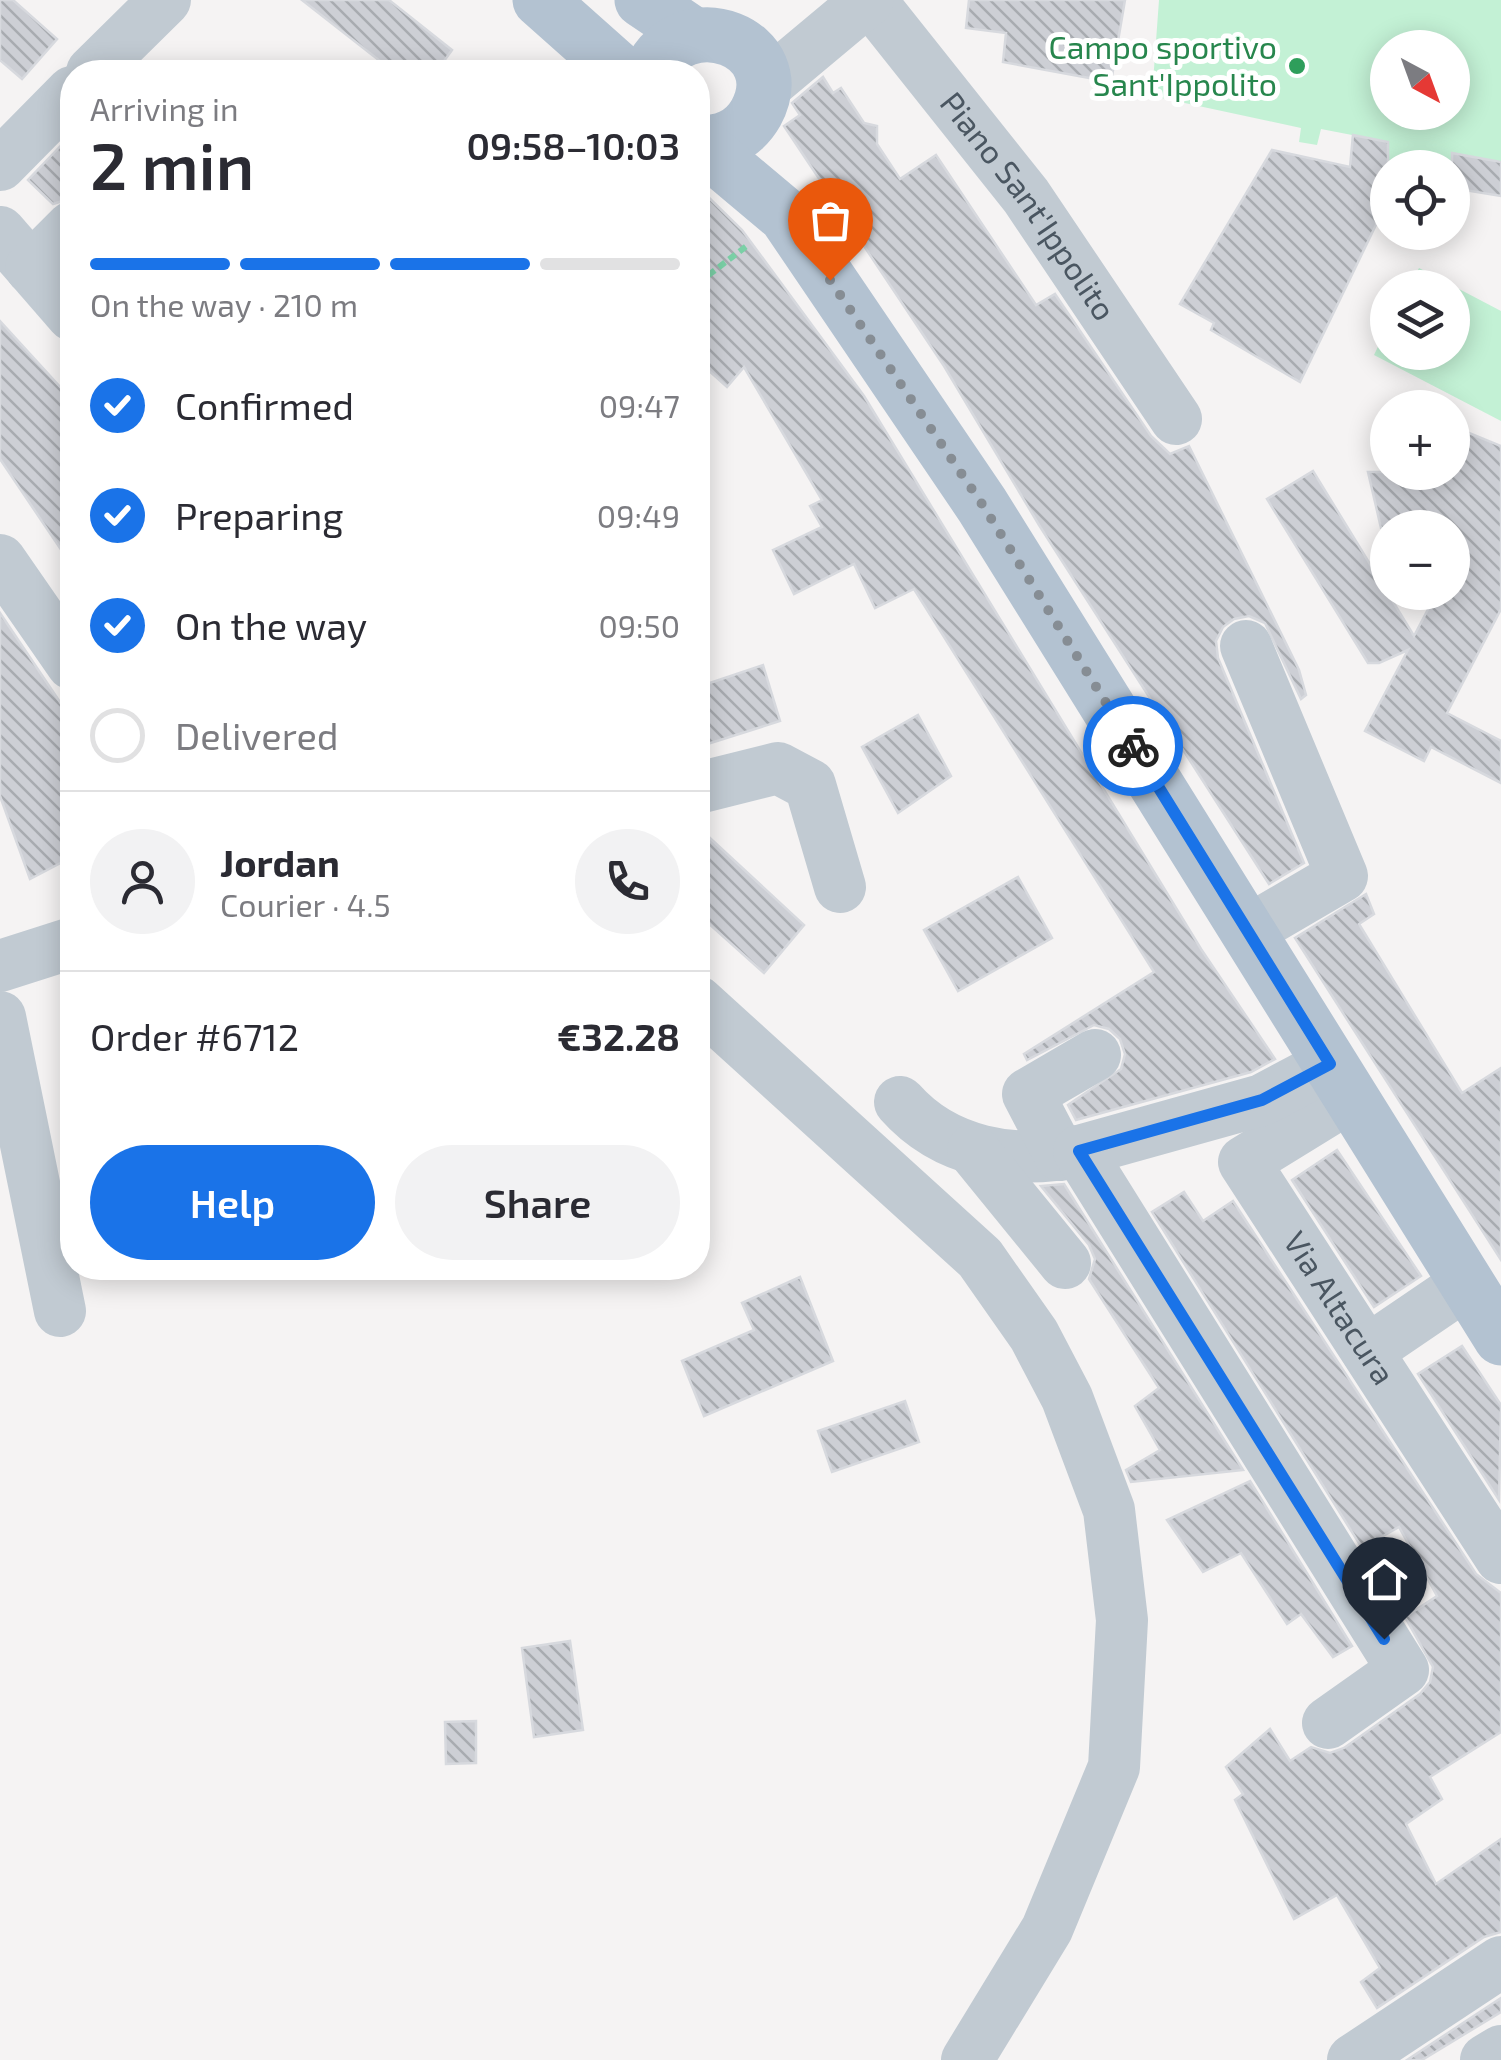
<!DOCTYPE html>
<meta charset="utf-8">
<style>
body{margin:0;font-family:"Exo 2",sans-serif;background:#f2f2f3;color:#2b2b33;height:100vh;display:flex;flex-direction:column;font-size:38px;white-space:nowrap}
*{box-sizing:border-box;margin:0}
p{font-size:32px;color:#7c7c81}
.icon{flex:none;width:55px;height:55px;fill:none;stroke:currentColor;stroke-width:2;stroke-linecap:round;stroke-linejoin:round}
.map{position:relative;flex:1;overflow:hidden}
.drawer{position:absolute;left:60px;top:60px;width:650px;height:1220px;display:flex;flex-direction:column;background:#fff;border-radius:40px;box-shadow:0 5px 25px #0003}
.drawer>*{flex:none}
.needle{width:65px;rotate:139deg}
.tools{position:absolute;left:1370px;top:30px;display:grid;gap:20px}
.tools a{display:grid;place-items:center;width:100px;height:100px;border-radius:50%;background:#fff;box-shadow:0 5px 25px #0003;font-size:50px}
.pin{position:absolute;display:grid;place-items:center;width:85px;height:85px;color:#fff;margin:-102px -42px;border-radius:50% 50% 50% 0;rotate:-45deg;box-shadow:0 0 10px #0007}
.pin .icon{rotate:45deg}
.courier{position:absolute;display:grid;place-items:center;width:100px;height:100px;margin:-50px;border:8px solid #1a73e8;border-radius:50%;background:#fff;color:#222;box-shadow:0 2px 12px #0007}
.headline em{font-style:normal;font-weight:600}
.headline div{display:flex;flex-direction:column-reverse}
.headline{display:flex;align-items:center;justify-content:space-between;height:170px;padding:0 30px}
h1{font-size:65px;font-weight:600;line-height:75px}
.bar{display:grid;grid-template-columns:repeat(4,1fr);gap:15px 10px;align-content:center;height:120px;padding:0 30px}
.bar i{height:12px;border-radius:8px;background:#e1e1e2}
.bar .selected{background:#1a73e8}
.bar p{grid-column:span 4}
.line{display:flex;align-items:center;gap:25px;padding:0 30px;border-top:2px solid #e1e1e2}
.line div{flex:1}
.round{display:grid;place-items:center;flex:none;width:105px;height:105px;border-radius:52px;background:#f2f2f3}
ol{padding:0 30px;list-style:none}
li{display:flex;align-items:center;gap:30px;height:110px}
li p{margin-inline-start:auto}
li .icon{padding:10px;border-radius:50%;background:#1a73e8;color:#fff;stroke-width:4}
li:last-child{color:#7c7c81}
li i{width:55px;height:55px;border:5px solid #e1e1e2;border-radius:50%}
.action{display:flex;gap:20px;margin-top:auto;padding:20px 30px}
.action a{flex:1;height:115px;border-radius:60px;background:#1a73e8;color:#fff;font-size:40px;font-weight:600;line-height:115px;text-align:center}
.action a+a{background:#f2f2f3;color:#2b2b33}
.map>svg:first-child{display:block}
.pitch{fill:#c3f1d5;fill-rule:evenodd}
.building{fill:url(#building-back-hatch);stroke:#d7d9de;stroke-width:2.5}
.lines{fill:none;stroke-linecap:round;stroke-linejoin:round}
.path{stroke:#7ad0a6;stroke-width:6;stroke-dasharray:8 5;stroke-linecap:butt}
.minor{stroke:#c1cad2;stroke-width:52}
.major{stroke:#b3c2d1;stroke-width:55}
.done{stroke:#868d94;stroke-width:10;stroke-dasharray:0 18}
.route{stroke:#1a73e8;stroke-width:12}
.leisure-dot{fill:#2e9e5b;stroke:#fff;stroke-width:4}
.labels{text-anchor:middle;stroke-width:10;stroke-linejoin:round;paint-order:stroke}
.leisure-label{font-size:32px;fill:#27864d;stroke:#fff;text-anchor:end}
.street-label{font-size:32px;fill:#4a5661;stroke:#fff}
</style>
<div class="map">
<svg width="1501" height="2060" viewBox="0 0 1501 2060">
<defs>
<pattern id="building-back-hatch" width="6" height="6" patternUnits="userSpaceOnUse" patternTransform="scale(2.5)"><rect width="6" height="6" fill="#cdcfd5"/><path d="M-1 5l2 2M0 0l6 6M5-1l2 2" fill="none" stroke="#a8abb0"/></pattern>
</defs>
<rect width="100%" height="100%" fill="#f5f3f3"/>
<g class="pitch">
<path d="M1159 0H1501V196L1453 188 1452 168 1350 170 1352 135 1321 129 1317 145 1299 142 1301 128 1152 96ZM1388 48H1452V112H1388Z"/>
<polygon points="1419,268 1501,311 1501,421 1374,355 1387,328 1388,352 1452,352 1452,288 1409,287"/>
</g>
<g class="building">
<polygon points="0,0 13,0 57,39 22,79 0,60"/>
<polygon points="302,0 389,0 452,50 436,72 394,72"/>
<polygon points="969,0 1125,0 1111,82 1003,62 1006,33 966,28"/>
<polygon points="823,77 833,93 841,88 864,123 877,126 877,144 900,179 936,155 1036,305 1055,294 1151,436 1170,454 1189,446 1299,670 1306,695 1301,699 1265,623 1249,616 1234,619 1223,627 1216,641 1218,658 1304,863 1269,884 1039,525 944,366 784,126 800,115 792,103"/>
<polygon points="72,134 72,198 53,204 28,180"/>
<polygon points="1353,135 1388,142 1388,200 1300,382 1211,330 1214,323 1180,304 1272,150 1350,167"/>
<polygon points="1452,153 1501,162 1501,196 1452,188"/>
<polygon points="698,187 742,230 864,396 1201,949 1275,1059 1251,1072 1076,1120 1068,1105 1121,1069 1125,1054 1120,1039 1109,1029 1094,1025 1027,1060 1024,1054 1154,972 914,589 875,608 854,564 794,594 773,550 822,527 810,506 822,500 744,367 727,387 698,361"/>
<polygon points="0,321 72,400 72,566 0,459"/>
<polygon points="1452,426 1501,446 1501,609 1447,713 1501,741 1501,783 1431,747 1424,761 1365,731 1408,650 1379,663 1368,663 1267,499 1313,471 1414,636 1437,592 1452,592 1452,528 1381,528 1368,472 1452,472"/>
<polygon points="0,613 72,720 72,857 30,879 0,796"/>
<polygon points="763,665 780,721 698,747 698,687"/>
<polygon points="918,715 951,776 898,813 862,747"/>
<polygon points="698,827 804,925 764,973 698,914"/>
<polygon points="1018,877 1052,938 958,991 924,930"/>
<polygon points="1366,894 1374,914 1359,924 1462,1093 1501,1068 1501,1260 1295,938"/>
<polygon points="1337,1150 1421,1276 1374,1307 1292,1180"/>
<polygon points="1064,1184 1243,1470 1131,1482 1126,1470 1160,1450 1135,1406 1159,1388 1089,1279 1095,1259 1089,1245 1041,1186"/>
<polygon points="1184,1192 1203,1221 1233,1201 1476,1574 1501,1593 1501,1732 1430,1777 1442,1799 1406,1824 1436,1884 1501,1839 1501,1932 1484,1937 1377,2008 1361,1982 1380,1968 1337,1895 1294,1919 1235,1800 1243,1794 1226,1767 1270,1729 1290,1761 1311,1747 1330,1753 1344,1748 1420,1694 1430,1682 1433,1667 1405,1617 1437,1596 1399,1527 1362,1548 1152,1212"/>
<polygon points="800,1277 833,1361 704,1416 682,1361 754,1330 742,1303"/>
<polygon points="1462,1346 1501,1405 1499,1500 1418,1374"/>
<polygon points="905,1401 919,1442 832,1472 818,1431"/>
<polygon points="1250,1481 1352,1646 1333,1657 1301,1614 1287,1624 1241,1553 1203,1572 1167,1520"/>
<polygon points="570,1641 583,1730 534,1737 522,1648"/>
<polygon points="476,1721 476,1763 446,1764 445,1722"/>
<polygon points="1501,1998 1501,2012 1422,2060 1407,2060"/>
</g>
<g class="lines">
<polyline class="path" points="698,283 748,245"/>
<g class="minor">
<path id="s1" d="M870 0 1026 196 1176 419"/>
<polyline points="92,72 165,0"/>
<polyline points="764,87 868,0"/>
<polyline points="0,165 72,92"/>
<polyline points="0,232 72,315"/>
<polyline points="31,268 72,227"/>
<polyline points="0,560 72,664"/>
<polyline points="1246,646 1342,876 1248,931"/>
<polyline points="698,788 778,768 810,785 840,887"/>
<polyline points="0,966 72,943"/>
<polyline points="698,1002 980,1258 1034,1335 1067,1398 1109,1510 1122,1620 1114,1767 1047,1929 967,2060"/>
<polyline points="0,1017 60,1311"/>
<path id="s2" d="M1351 1096 1244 1162 1501 1558"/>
<path d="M900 1102C945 1153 1014 1165 1079 1151"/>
<polyline points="973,1150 1065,1263"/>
<polyline points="1060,1155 1028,1094 1095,1055"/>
<polyline points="1367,1351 1467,1283"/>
<polyline points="1328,1723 1403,1670 1079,1151 1262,1100 1330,1064"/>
<polyline points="1353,2060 1501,1962"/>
<polyline points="1486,2060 1501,2051"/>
</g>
<g class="major">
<polyline points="540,0 621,72"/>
<polyline points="642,0 688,31"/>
<path d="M650 72C685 0 794 43 756 113 743 136 722 143 698 143"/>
<polyline points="699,143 786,216 982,505 1501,1338"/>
</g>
</g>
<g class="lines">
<polyline class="done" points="830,280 982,504 1133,746"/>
<polyline class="route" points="1133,746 1330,1064 1262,1100 1079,1151 1384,1639"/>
</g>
<circle class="leisure-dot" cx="1297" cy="66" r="10"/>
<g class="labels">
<g class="leisure-label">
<text x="1277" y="59">Campo sportivo<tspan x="1277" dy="37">Sant'Ippolito</tspan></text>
</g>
<g class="street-label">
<text dy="11" stroke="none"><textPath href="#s1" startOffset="260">Piano Sant'Ippolito</textPath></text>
<text dy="11" stroke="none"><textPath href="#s2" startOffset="300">Via Altacura</textPath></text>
</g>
</g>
</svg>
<div class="tools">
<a><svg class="needle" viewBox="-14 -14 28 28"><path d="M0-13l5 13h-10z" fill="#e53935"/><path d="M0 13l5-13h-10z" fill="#7c7c81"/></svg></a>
<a><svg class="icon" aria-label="locate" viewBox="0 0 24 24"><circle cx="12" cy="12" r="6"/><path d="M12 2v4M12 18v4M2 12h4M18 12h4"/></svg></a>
<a><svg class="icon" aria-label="layers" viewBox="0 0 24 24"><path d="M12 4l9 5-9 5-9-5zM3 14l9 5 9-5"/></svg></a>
<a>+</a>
<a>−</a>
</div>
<div class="pin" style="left:830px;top:280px;background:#ea580c"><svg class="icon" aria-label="bag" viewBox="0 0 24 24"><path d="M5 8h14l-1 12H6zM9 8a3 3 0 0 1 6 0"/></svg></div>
<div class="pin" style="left:1384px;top:1639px;background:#1f2937"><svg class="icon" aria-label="home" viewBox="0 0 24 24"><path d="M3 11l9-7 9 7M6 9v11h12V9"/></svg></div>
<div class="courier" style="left:1133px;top:746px"><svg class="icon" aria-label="bike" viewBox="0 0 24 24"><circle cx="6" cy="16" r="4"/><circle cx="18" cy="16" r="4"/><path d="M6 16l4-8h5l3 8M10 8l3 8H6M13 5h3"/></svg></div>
<section class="drawer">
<div class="headline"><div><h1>2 min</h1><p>Arriving in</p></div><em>09:58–10:03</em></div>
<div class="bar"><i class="selected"></i><i class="selected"></i><i class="selected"></i><i></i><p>On the way · 210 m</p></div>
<ol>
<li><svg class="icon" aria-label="check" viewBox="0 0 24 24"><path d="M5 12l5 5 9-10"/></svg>Confirmed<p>09:47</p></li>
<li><svg class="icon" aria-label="check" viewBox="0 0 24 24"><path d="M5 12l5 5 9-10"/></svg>Preparing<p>09:49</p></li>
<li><svg class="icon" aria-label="check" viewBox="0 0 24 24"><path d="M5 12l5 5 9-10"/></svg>On the way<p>09:50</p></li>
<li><i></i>Delivered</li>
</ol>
<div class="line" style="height:180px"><a class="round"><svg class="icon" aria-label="person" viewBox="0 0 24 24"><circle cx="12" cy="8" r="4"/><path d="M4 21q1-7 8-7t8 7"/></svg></a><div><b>Jordan</b><p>Courier · 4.5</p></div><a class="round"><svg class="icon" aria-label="phone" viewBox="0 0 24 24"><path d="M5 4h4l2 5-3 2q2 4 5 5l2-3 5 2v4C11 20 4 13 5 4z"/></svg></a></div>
<div class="line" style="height:130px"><div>Order #6712</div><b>€32.28</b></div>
<div class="action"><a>Help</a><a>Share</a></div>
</section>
</div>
